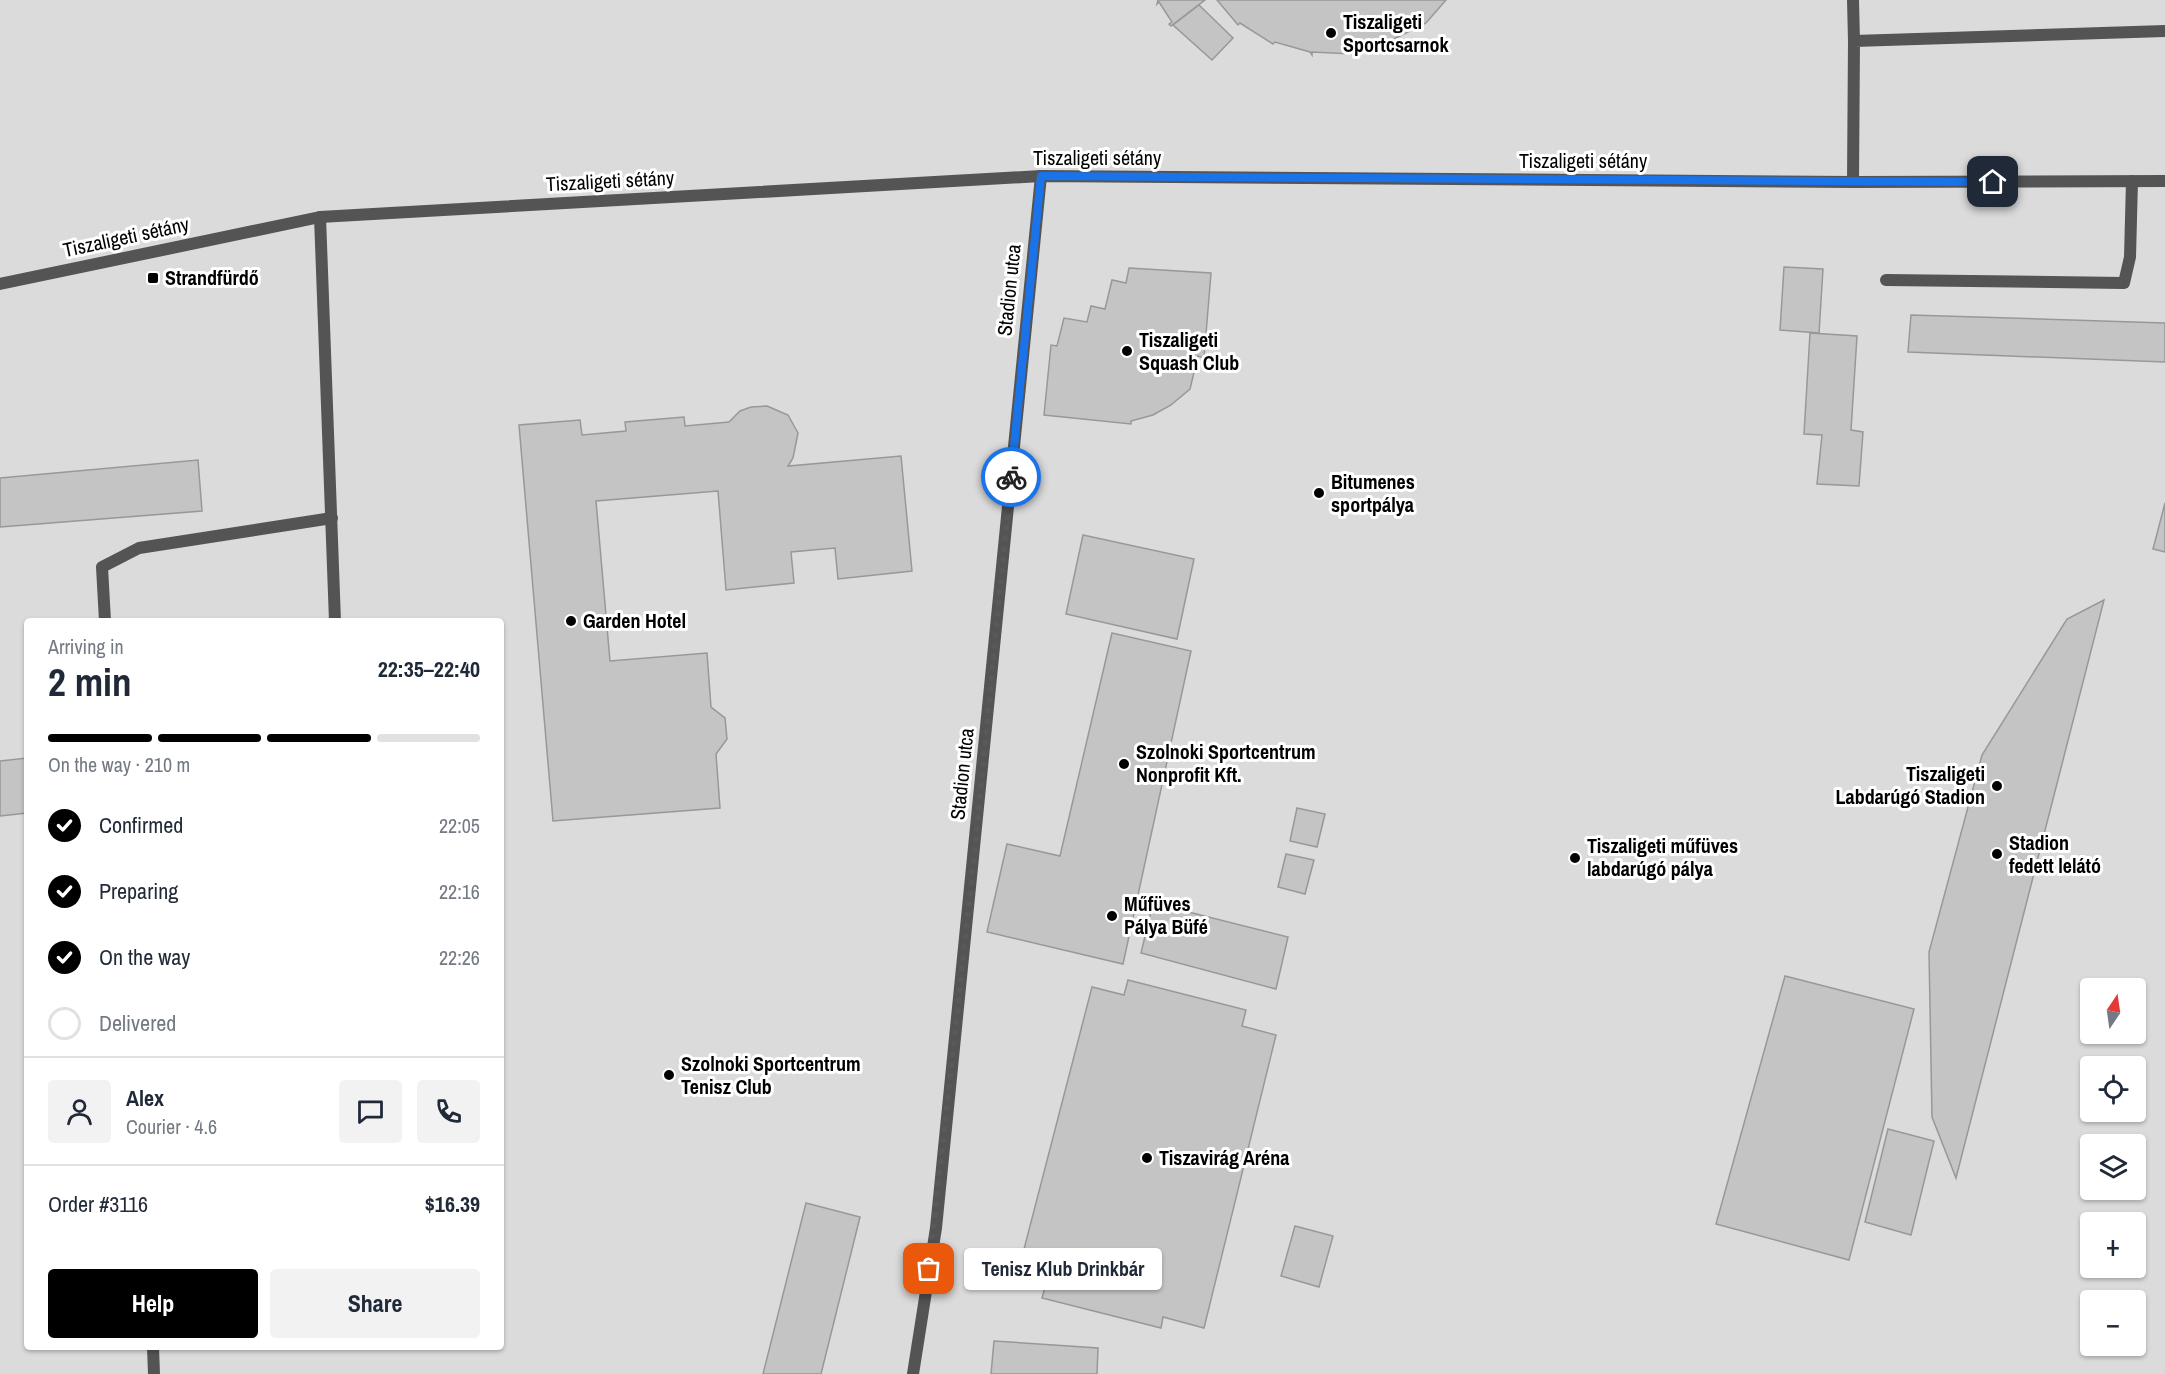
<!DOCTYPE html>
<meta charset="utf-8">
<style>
body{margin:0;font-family:"Archivo Narrow",sans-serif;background:#f2f2f3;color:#1f2937;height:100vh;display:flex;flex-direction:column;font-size:22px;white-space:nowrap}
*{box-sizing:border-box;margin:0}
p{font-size:20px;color:#747a83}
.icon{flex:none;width:33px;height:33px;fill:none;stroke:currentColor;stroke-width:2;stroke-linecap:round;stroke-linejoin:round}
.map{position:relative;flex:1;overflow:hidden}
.sheet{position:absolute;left:24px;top:618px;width:480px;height:732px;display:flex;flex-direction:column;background:#fff;border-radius:6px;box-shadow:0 2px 4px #0004}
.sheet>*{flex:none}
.needle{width:39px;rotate:13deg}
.fabs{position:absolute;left:2080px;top:978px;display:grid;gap:12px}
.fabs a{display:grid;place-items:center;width:66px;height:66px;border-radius:6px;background:#fff;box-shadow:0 2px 4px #0004;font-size:30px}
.pin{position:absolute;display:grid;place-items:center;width:51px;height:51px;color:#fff;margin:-26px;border-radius:12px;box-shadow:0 3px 9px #0006}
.courier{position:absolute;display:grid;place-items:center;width:60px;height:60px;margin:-30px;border:4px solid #1a73e8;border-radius:50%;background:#fff;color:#222;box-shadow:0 2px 8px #0007}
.bubble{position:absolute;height:42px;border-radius:6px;background:#fff;box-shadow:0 2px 4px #0004;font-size:20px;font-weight:700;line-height:42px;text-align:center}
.overview em{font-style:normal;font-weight:700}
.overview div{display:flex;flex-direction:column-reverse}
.overview{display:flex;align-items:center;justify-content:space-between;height:102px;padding:0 24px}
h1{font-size:39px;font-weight:700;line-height:45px}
.bar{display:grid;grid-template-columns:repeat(4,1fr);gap:9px 6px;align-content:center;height:72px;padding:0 24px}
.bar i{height:8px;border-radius:4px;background:#e0e1e3}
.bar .selected{background:#000}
.bar p{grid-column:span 4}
.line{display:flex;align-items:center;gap:15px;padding:0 24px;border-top:2px solid #e0e1e3}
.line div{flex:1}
.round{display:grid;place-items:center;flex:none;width:63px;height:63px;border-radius:6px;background:#f2f2f3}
ol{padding:0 24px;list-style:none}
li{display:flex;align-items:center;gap:18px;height:66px}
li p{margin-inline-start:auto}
li .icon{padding:6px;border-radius:50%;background:#000;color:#fff;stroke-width:4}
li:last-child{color:#747a83}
li i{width:33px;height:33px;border:3px solid #e0e1e3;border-radius:50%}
.primary-button{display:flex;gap:12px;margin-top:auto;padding:12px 24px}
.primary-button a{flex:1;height:69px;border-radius:6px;background:#000;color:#fff;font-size:24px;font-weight:700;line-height:69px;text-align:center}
.primary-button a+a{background:#f2f2f3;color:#1f2937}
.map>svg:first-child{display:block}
.green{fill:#dbdbdb;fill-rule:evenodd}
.building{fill:#c4c4c4;stroke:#989898;stroke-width:1.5}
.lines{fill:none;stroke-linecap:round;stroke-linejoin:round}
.service{stroke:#545454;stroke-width:12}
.minor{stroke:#545454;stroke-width:12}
.done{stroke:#595959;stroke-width:6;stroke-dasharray:0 10.8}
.route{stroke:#1a73e8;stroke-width:8}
.poi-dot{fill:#000;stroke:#fff;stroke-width:2}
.labels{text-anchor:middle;stroke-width:6;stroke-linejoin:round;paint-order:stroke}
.poi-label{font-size:20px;font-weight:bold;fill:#000;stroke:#fff;text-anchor:start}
.street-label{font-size:20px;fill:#000;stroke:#fff}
</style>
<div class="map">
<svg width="2165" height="1374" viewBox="0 0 2165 1374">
<rect width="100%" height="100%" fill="#fff"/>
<path class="green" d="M0 0H2165V1374H0ZM27 621H501V1347H27ZM2091 988H2136V1034H2091ZM2091 1066H2136V1112H2091ZM2091 1144H2136V1190H2091ZM2091 1222H2136V1268H2091ZM2091 1300H2136V1346H2091Z"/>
<g class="building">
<polygon points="1158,0 1205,0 1171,26 1169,24 1172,22 1159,2 1157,4"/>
<polygon points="1217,0 1446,0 1426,23 1390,41 1391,44 1352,52 1352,54 1312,52 1312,55 1310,52 1275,42 1273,44 1240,23 1238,25"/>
<polygon points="1199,5 1233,38 1212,60 1173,25"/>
<polygon points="1784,267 1823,269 1819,333 1780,330"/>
<polygon points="1129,268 1211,273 1204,358 1198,356 1190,389 1171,405 1153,415 1131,421 1131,424 1044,415 1051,345 1057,346 1064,318 1087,322 1091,306 1105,309 1112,280 1126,283"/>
<polygon points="1911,315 2165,323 2165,362 1908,352"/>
<polygon points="1810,333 1857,336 1851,430 1863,432 1859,486 1817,484 1822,435 1804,434"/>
<polygon points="767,406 788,415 798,433 793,458 788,466 901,456 912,571 838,579 835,548 791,552 794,583 726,590 718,491 596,501 610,661 707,653 711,707 725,718 727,739 716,754 720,808 553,821 519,425 580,420 582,435 626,431 625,422 684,417 685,426 729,422 740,411 751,407"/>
<polygon points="198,460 202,511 0,527 0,478"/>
<polygon points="2165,503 2165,552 2153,549"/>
<polygon points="1083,535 1194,559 1177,639 1066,614"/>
<polygon points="2104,600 1956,1178 1932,1117 1929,952 1982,755 2067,619"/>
<polygon points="1112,633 1191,651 1123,964 987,932 1007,844 1060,856"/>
<polygon points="27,758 27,813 0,816 0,761"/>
<polygon points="1297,808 1325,814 1317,847 1290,841"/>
<polygon points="1286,854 1314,860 1305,894 1278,887"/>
<polygon points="1153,903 1288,937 1276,989 1141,953"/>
<polygon points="1785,976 1914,1009 1849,1260 1716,1224"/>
<polygon points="1128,980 1246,1010 1242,1026 1276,1035 1204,1328 1163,1317 1161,1328 1042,1298 1045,1287 1016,1280 1092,987 1124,995"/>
<polygon points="1888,1129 1934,1141 1911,1235 1865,1222"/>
<polygon points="806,1203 860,1217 821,1374 763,1374"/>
<polygon points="1295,1226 1333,1236 1319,1287 1281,1276"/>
<polygon points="994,1341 1098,1348 1097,1374 991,1374"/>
</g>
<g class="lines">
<g class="service">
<polyline points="1853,0 1854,41"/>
<polyline points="1853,182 1854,41 2165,31"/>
<polyline points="320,217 335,621"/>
<polyline points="1886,280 2124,283 2130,257 2132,181"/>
<polyline points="105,621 102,567 139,548 332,518"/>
<polyline points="153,1347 154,1374"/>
</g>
<g class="minor">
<polyline points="0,284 320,217 1041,176 1853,182 2165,181"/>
<polyline points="913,1374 936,1228 1041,176"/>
</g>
</g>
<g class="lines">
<polyline class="done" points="929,1269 974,859 1011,477"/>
<polyline class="route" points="1011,477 1041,176 1993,182"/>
</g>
<g class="poi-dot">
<circle cx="1331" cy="33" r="6"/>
<rect x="147" y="272" width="12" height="12" rx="3"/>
<circle cx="1127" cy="351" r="6"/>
<circle cx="1319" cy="493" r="6"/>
<circle cx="571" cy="621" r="6"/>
<circle cx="1124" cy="764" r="6"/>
<circle cx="1997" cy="786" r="6"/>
<circle cx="1997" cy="854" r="6"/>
<circle cx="1575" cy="858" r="6"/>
<circle cx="1112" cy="916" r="6"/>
<circle cx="669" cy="1075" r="6"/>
<circle cx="1147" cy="1158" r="6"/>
</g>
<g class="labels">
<g class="poi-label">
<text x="1343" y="29">Tiszaligeti<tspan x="1343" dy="23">Sportcsarnok</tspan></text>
<text x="165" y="285">Strandfürdő</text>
<text x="1139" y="347">Tiszaligeti<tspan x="1139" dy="23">Squash Club</tspan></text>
<text x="1331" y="489">Bitumenes<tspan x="1331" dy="23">sportpálya</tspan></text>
<text x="583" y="628">Garden Hotel</text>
<text x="1136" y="759">Szolnoki Sportcentrum<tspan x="1136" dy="23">Nonprofit Kft.</tspan></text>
<text x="1985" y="781" text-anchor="end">Tiszaligeti<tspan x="1985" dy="23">Labdarúgó Stadion</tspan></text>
<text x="2009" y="850">Stadion<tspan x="2009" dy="23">fedett lelátó</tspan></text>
<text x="1587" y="853">Tiszaligeti műfüves<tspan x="1587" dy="23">labdarúgó pálya</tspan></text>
<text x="1124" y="911">Műfüves<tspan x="1124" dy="23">Pálya Büfé</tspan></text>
<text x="681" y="1071">Szolnoki Sportcentrum<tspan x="681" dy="23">Tenisz Club</tspan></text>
<text x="1159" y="1165">Tiszavirág Aréna</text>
</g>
<g class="street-label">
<text x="1097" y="165">Tiszaligeti sétány</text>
<text x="1583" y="168">Tiszaligeti sétány</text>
<text transform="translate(610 181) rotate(-3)" y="7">Tiszaligeti sétány</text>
<text transform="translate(126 237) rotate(-12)" y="7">Tiszaligeti sétány</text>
<text transform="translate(1009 290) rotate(-84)" y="7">Stadion utca</text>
<text transform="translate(962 774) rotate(-84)" y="7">Stadion utca</text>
</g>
</g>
</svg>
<div class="fabs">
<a><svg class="needle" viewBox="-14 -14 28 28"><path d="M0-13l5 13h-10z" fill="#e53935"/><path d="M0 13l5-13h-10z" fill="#747a83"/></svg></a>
<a><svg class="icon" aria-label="locate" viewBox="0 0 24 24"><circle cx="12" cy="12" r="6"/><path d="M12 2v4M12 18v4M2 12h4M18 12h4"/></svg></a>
<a><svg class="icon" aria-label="layers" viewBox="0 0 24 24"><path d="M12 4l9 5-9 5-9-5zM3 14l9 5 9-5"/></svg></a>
<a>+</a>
<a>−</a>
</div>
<div class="pin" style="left:929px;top:1269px;background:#ea580c"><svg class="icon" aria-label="bag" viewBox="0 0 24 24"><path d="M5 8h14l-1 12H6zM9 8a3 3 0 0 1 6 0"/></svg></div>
<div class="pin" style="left:1993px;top:182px;background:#1f2937"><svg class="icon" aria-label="home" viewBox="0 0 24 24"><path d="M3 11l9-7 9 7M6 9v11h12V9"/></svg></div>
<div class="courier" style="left:1011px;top:477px"><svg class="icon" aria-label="bike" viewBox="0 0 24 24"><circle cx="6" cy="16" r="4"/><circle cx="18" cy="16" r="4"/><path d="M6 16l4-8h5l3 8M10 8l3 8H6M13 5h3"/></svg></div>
<div class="bubble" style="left:964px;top:1248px;width:198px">Tenisz Klub Drinkbár</div>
<section class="sheet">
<div class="overview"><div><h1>2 min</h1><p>Arriving in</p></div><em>22:35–22:40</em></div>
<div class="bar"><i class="selected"></i><i class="selected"></i><i class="selected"></i><i></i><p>On the way · 210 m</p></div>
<ol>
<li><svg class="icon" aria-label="check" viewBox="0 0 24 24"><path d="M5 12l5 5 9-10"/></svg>Confirmed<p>22:05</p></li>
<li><svg class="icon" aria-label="check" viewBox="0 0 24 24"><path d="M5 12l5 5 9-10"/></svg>Preparing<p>22:16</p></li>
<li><svg class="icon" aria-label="check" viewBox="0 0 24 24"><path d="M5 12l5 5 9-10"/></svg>On the way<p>22:26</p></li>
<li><i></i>Delivered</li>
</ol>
<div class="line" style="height:108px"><a class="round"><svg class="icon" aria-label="person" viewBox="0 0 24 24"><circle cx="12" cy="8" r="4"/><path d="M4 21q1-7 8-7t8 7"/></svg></a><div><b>Alex</b><p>Courier · 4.6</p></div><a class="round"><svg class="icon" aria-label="chat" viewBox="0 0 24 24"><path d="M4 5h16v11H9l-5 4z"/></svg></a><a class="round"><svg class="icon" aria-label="phone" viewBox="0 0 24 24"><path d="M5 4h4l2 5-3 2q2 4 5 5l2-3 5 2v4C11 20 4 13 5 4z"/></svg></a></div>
<div class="line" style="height:78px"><div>Order #3116</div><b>$16.39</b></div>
<div class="primary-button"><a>Help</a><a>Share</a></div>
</section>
</div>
